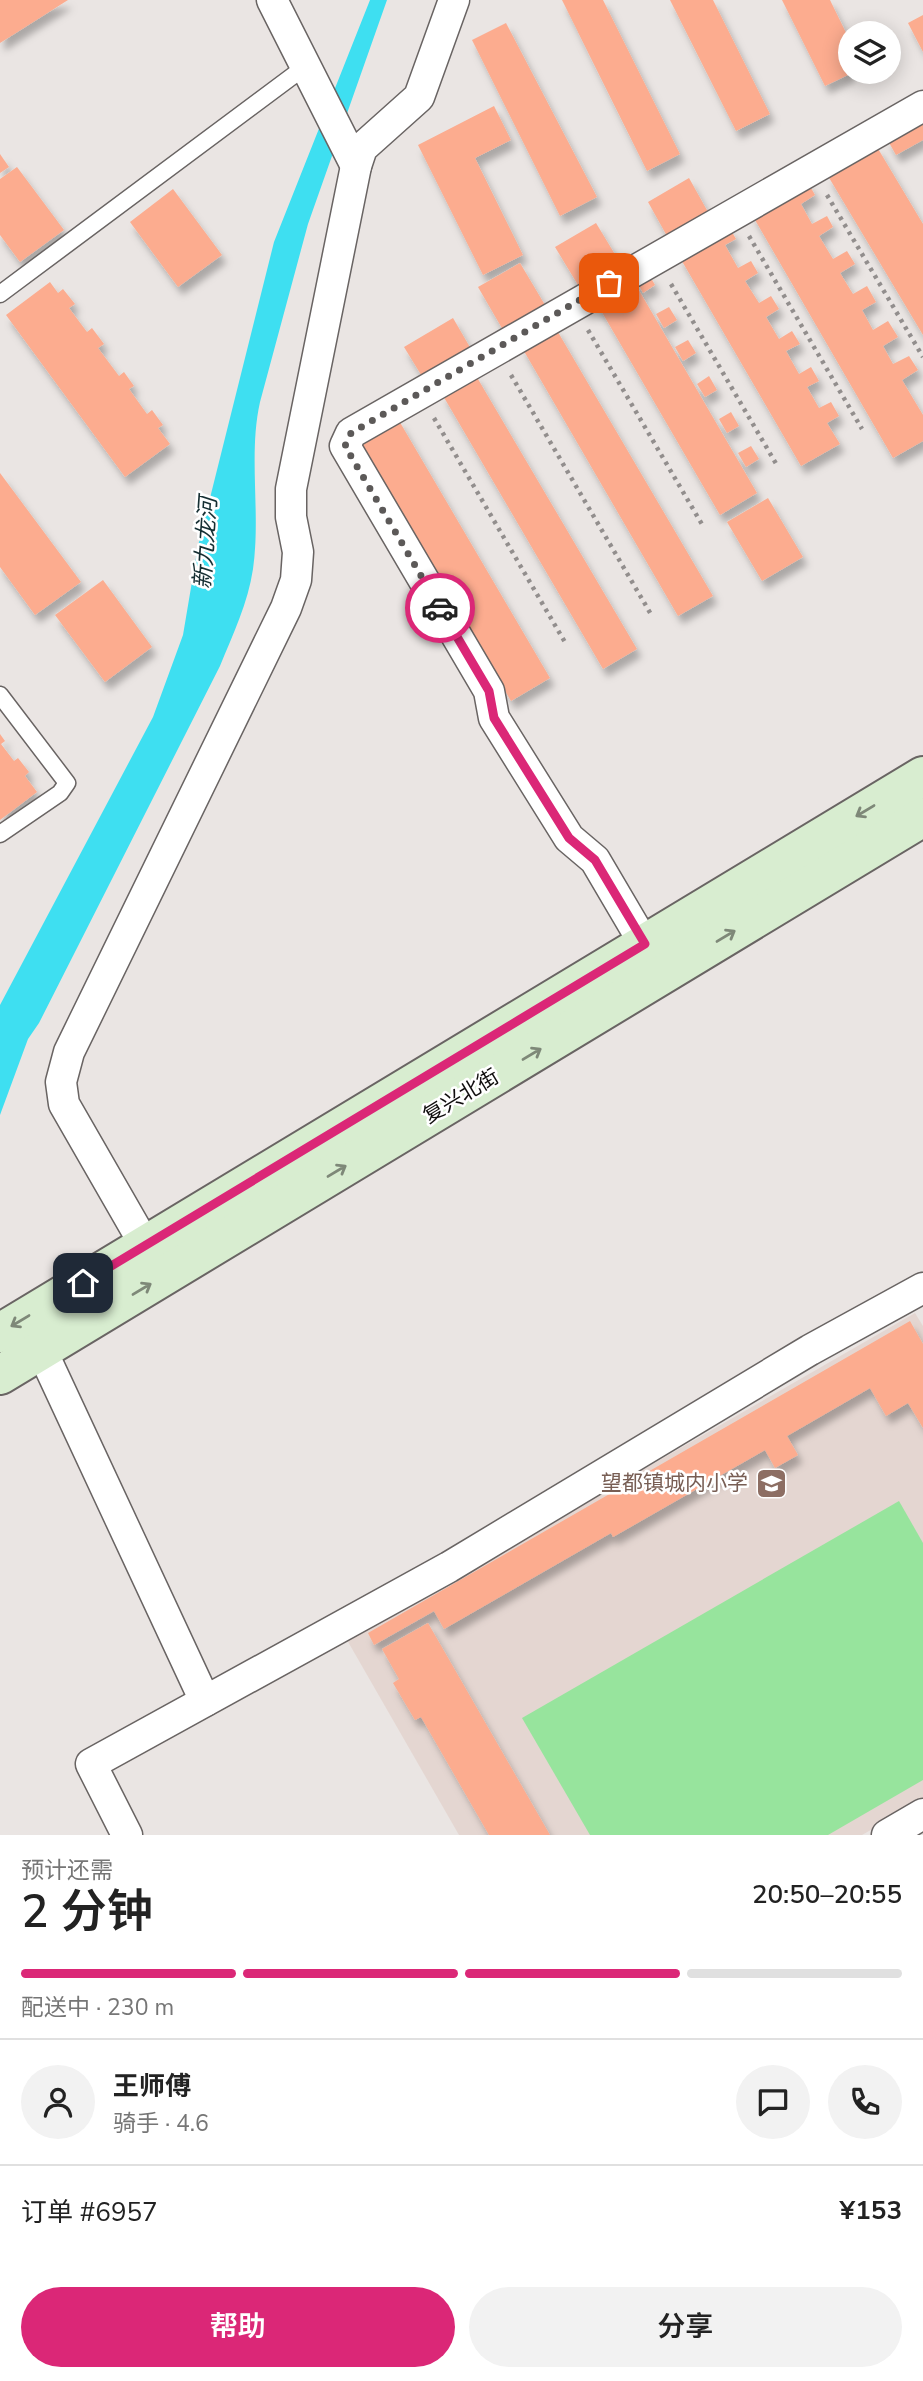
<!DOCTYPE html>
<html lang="zh">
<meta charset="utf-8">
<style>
body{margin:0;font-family:"Nunito Sans","Noto Sans SC",sans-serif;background:#f2f2f2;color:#222;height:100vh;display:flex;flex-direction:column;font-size:26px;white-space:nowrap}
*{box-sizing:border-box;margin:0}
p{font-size:23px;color:#767676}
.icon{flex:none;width:38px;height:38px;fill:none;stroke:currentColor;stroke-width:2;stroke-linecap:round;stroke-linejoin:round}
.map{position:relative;height:1835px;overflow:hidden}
.sheet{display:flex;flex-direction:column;background:#fff;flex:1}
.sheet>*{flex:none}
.tools{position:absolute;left:838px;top:21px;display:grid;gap:14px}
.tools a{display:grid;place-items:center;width:63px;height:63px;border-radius:50%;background:#fff;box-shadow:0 4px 18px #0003;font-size:35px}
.pin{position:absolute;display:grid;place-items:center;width:60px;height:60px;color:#fff;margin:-30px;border-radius:14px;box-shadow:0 4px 10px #0006}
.courier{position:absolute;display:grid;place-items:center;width:70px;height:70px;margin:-35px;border:5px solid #db2777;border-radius:50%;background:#fff;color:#222;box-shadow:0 2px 9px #0007}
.overview em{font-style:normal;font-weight:600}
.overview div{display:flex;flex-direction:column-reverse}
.overview{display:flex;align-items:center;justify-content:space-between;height:119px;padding:0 21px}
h1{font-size:46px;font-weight:600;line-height:52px}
.bar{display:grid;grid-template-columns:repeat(4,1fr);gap:10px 7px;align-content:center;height:84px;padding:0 21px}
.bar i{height:9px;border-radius:5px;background:#e0e0e0}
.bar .current{background:#db2777}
.bar p{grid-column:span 4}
.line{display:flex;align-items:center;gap:18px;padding:0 21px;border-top:2px solid #e0e0e0}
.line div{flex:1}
.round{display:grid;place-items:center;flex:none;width:74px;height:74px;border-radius:37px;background:#f2f2f2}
.action{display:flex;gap:14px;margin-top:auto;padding:14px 21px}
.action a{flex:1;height:80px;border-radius:42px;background:#db2777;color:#fff;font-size:28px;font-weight:600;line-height:80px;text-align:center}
.action a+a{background:#f2f2f2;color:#222}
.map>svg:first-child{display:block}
.built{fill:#e4d6d1}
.pitch{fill:#97e49d}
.water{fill:#3edff1}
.building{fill:#fcac8f;filter:url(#shadow)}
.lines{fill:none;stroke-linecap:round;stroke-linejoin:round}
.lane-casing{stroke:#696463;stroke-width:19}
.street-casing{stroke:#696463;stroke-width:33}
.secondary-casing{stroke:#696463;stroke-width:42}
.path{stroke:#928e8d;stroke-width:4.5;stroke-dasharray:3.5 5;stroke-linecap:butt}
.lane{stroke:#fff;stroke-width:16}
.street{stroke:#fff;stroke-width:30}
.secondary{stroke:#d8edd0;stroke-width:38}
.oneway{stroke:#7e8878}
.done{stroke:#5c5958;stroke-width:7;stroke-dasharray:0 12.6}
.route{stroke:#db2777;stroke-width:9}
.labels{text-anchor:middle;stroke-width:5;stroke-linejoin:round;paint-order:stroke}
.street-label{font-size:21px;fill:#0f0d0d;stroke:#fff}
.education-label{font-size:21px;fill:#785e54;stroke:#fff;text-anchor:end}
.water-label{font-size:23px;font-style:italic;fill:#162f33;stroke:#fff}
</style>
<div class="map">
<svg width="923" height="1835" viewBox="0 0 923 1835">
<defs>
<filter id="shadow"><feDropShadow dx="4.5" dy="8" stdDeviation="3.5" flood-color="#0004"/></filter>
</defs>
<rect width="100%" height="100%" fill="#eae5e3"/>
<polygon class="built" points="915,1313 923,1326 923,1800 862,1835 459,1835 347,1640"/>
<polygon class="pitch" points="899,1501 923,1543 923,1780 828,1835 590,1835 522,1718"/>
<path class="water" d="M370 0H387L308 224 260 402C248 456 261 513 253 569 248 603 233 634 220 666L39 1023 28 1039 0 1115V1005L153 717 183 635 198 546 274 242Z"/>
<g class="building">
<polygon points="0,0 68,0 0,43"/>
<polygon points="562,0 603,0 680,154 647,171"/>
<polygon points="670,0 713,0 770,114 736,131"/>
<polygon points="782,0 830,0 850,41 850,74 825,86"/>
<polygon points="923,15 923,52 908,23"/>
<polygon points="506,23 597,197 560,216 472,40"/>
<polygon points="494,106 511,140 475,158 523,255 483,275 418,145"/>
<polygon points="923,119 923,140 896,155 887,139"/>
<polygon points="877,147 923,224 923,335 828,176"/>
<polygon points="0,154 9,167 0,173"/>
<polygon points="17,167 64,230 20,262 0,235 0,179"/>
<polygon points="689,178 708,212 667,236 648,202"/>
<polygon points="807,181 815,195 801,204 812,224 827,216 833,227 819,236 833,259 847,251 855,264 840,273 853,294 867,286 876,302 862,310 873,330 888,321 898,337 883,346 893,364 909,356 918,370 902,380 923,415 923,441 893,458 751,213"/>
<polygon points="173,189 222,255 178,287 130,222"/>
<polygon points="596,223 619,261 578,285 555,247"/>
<polygon points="729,227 736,239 725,245 738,268 751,261 758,273 745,281 759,303 771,296 779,309 766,317 779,339 792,331 800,344 786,351 799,374 811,367 819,381 807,387 819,408 831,402 839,416 827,423 840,444 801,466 679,256"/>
<polygon points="520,263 545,305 503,330 478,287"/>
<polygon points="648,273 655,285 643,293 636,280"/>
<polygon points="633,280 757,493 720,515 596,302"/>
<polygon points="50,282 58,293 63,289 75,304 69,308 87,332 92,328 104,344 98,348 119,376 124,372 134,386 129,389 147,414 152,410 163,425 158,428 170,444 125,477 6,315"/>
<polygon points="669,307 677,320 664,328 656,314"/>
<polygon points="453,318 471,349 423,378 404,347"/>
<polygon points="555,327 713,596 678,616 521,346"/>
<polygon points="688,340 696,353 683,361 675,347"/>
<polygon points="475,374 637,649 603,669 442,394"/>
<polygon points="709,376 717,390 705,397 697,384"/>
<polygon points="731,412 739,426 727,433 719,419"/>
<polygon points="398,419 550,678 511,701 359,442"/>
<polygon points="751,446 759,459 746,467 738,453"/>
<polygon points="0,473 81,582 35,615 0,567"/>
<polygon points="768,498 803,557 762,581 727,522"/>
<polygon points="103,580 152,647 105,682 55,615"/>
<polygon points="0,734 5,741 1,744 14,761 18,758 29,772 25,776 37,792 0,820"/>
<polygon points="910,1321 923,1344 923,1428 908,1403 886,1416 870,1388 787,1436 798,1455 775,1468 765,1450 613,1537 611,1533 444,1629 434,1611 374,1645 368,1633"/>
<polygon points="428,1623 550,1835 489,1835 421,1717 415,1720 393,1683 399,1679 382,1649"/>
</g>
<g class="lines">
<defs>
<g id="lane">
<polyline points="0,294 306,66"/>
<polyline points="0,695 67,783 60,793 0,834"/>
</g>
<g id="street">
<polyline points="272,0 356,166"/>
<polyline points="645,945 595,860 569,838 494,718 489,691 345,446 351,433 923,106"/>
<polyline points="145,1245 64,1104 61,1082 69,1052 286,608 296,580 298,552 291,517 291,489 356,166 362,148 419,97 454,0"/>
<polyline points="41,1349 205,1701"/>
<polyline points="127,1835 91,1764 449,1567 810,1350 923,1288"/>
<polyline points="887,1835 923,1814"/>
</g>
<g id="secondary">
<polyline points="0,1333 923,776"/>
<polyline points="0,1375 923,817"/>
</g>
</defs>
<use href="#lane" class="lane-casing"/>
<use href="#street" class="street-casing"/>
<use href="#secondary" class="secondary-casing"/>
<g class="path">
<polyline points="827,195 923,357"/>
<polyline points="749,236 862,429"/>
<polyline points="671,284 778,467"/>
<polyline points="588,330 703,526"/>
<polyline points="511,375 652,616"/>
<polyline points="434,418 566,644"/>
</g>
<use href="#lane" class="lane"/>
<use href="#street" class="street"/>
<use href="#secondary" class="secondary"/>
</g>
<defs><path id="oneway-shaft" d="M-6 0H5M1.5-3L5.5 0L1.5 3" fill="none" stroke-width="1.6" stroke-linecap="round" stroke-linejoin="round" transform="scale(1.75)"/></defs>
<g class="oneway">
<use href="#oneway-shaft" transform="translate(865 811) rotate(149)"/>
<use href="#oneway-shaft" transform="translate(726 936) rotate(-31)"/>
<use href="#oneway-shaft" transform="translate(532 1054) rotate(-31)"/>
<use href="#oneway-shaft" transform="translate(337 1171) rotate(-31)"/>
<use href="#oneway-shaft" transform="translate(142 1289) rotate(-31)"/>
<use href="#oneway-shaft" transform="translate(20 1321) rotate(149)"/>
</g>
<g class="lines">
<polyline class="done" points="440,608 345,446 351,433 609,283"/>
<polyline class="route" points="83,1283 645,944 595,860 569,838 494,718 489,691 440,608"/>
</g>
<defs>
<symbol id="school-square" viewBox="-11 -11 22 22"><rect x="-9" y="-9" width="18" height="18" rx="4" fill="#8d6e63" stroke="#fff"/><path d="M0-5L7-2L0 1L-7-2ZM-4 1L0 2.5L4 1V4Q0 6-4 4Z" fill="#fff"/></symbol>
</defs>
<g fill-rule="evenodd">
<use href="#school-square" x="754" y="1466" width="35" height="35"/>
</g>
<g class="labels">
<g class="street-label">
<text transform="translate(461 1096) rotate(-31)" y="7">复兴北街</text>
</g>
<g class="education-label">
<text x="748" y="1490">望都镇城内小学</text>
</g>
<g class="water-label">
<text transform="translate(205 543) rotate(-86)" y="8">新九龙河</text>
</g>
</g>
</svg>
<div class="tools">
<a><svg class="icon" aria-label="layers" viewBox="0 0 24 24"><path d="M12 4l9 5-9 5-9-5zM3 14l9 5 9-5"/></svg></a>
</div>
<div class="pin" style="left:609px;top:283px;background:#ea580c"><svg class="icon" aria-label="bag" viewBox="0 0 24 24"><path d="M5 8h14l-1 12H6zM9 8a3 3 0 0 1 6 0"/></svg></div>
<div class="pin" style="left:83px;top:1283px;background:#1f2937"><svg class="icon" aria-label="home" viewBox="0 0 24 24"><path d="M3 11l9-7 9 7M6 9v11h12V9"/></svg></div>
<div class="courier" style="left:440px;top:608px"><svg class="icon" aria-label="car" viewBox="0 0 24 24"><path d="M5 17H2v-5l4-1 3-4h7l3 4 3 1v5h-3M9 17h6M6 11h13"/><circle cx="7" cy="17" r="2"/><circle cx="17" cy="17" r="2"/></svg></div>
</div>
<section class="sheet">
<div class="overview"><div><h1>2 分钟</h1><p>预计还需</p></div><em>20:50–20:55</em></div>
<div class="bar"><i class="current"></i><i class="current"></i><i class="current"></i><i></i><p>配送中 · 230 m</p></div>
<div class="line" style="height:126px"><a class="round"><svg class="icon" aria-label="person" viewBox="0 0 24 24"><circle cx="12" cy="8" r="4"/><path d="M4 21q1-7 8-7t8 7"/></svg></a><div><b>王师傅</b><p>骑手 · 4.6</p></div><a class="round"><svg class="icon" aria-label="chat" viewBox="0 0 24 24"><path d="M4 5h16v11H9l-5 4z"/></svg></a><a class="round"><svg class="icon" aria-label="phone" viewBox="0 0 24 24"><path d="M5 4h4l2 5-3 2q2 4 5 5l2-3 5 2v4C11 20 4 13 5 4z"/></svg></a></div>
<div class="line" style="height:91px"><div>订单 #6957</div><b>¥153</b></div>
<div class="action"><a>帮助</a><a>分享</a></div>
</section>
